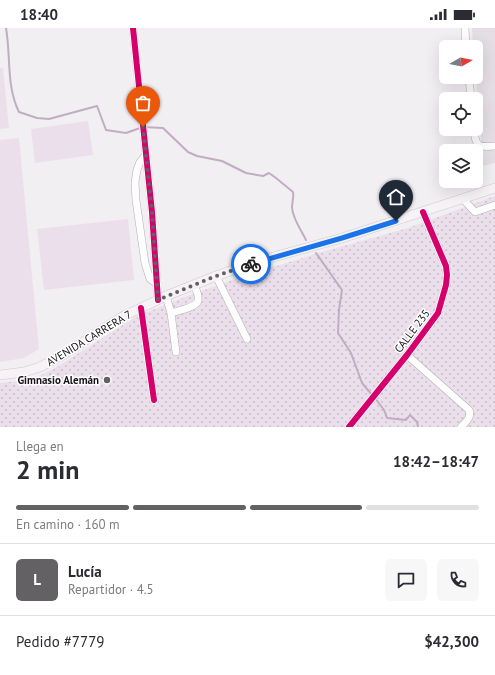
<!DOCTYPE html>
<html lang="es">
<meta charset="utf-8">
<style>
body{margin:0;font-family:"PT Sans",sans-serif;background:#f7f7f7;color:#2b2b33;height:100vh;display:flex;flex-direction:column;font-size:15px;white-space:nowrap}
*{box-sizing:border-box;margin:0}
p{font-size:13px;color:#7c7c81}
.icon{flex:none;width:22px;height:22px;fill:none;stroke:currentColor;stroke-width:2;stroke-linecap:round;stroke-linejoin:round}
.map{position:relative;height:399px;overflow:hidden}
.sheet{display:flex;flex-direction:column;background:#fff;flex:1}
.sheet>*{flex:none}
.needle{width:26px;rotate:81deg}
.buttons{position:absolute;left:439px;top:12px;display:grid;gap:8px}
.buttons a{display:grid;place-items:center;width:44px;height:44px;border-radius:6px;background:#fff;box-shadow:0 4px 16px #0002;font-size:20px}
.pin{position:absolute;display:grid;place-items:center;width:34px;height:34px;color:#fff;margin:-41px -17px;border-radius:50% 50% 50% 0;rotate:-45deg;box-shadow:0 0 4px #0007}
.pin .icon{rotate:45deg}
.courier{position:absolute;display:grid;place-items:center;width:40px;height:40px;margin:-20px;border:3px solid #1a73e8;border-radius:50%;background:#fff;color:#222;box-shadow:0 1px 5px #0007}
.head em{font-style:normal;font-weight:800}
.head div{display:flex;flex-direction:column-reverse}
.head{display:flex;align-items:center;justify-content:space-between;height:68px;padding:0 16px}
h1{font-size:26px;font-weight:800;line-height:30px}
.bar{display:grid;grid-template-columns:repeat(4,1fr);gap:6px 4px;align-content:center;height:48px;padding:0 16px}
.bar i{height:5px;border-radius:3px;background:#e1e1e2}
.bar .selected{background:#636163}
.bar p{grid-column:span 4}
.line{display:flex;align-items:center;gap:10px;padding:0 16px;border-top:1px solid #e1e1e2}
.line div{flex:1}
.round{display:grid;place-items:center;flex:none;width:42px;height:42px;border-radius:6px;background:#f7f7f7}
.status{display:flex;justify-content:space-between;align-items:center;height:28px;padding:0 20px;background:#fff;direction:ltr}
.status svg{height:11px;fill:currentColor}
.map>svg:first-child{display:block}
.built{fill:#e5dfe5}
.grass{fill:#ebdfec}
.park{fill:url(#park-dots)}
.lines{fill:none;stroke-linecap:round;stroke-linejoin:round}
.stream{stroke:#c1adc3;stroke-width:2}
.minor-casing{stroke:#b2b0b2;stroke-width:8}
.major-casing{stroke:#cccacc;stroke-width:10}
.minor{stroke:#fdfdfd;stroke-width:7}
.major{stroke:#f6f2f6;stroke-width:9}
.cycleway-casing{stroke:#fff;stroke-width:8}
.cycleway{stroke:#d6006c;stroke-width:6}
.done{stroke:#636163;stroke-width:4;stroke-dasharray:0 7.2}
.route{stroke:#1a73e8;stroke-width:5}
.poi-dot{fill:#636163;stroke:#fff;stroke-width:1.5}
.labels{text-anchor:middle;stroke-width:3;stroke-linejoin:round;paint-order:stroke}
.street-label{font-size:11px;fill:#161416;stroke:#fff}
.poi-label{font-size:11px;font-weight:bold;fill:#161416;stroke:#fff;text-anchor:end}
</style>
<div class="status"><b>18:40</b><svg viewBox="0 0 49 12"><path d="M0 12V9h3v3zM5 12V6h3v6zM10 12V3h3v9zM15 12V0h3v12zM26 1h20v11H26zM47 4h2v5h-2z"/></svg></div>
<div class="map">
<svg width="495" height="399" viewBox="0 0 495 399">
<defs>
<pattern id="park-dots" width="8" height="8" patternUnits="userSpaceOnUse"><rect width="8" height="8" fill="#ebdfec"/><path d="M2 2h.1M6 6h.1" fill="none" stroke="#c9beca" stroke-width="1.8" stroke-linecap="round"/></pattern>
</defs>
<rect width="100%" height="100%" fill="#f2eff2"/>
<polygon class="built" points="472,0 495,0 495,135 483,138 476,49 476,19 473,19"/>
<g class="grass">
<polygon points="0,40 3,40 9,100 0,101"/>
<polygon points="88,93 93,127 35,135 31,101"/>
<polygon points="19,110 39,321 24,330 0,334 0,112"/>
<polygon points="128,191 134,252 44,262 37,201"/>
</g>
<polygon class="park" points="495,168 495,399 0,399 0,355 25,352 41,347 57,339 137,288 185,269 235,251 322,224 408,200"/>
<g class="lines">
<g class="stream">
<path d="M6 0C11 28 6 58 19 84L37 90 49 91 97 78 106 102 126 105 143 99 163 100 188 124 197 128 222 133 246 145 263 148 269 145 276 150 293 164C294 170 292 174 292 180 293 191 301 202 306 212"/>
<polyline points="316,225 342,262 339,282 338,305 351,325 362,355 372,367"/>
<polyline points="375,370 384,382 387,390 406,392 410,387 417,394 418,399"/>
</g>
<defs>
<g id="minor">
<polyline points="133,0 152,184 158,272"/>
<polyline points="465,0 466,19"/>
<polyline points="469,49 471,71"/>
<path d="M474 101C475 118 478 120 495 118"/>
<polyline points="146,127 140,134 137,142 135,154 136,172 145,235 150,251 157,256"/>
<polyline points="463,171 475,184 495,177"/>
<polyline points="216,248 247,311"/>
<path d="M166 268 171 285C177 283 195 280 198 273 199 268 196 261 194 257"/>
<polyline points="141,280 154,372"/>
<polyline points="171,285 176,324"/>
<path d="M407 327 469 382C472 389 466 394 461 399"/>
<polyline points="349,399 407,327 438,285 446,257 447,247 446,238 423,184"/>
</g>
<polyline id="major" points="0,347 24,344 40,339 61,328 122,289 166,268 216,248 259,233 342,210 495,160"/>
</defs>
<use href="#minor" class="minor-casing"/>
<use href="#major" class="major-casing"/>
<use href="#minor" class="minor"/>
<use href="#major" class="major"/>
<defs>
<g id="cycleway">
<polyline points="133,0 152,184 158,272"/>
<polyline points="141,280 154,372"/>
<polyline points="349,399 407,327 438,285 446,257 447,247 446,238 423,184"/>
</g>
</defs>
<use href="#cycleway" class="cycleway-casing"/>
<use href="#cycleway" class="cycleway"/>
</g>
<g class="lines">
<polyline class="done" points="143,99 152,184 158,272 216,248 251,236"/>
<polyline class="route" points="251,236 342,210 396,193"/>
</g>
<circle class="poi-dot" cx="107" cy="352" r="4"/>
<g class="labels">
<g class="street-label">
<text transform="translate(412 303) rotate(-53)" y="4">CALLE 235</text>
<text transform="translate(89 310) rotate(-31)" y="4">AVENIDA CARRERA 7</text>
</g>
<g class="poi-label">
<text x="99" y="356">Gimnasio Alemán</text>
</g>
</g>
</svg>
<div class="buttons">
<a><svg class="needle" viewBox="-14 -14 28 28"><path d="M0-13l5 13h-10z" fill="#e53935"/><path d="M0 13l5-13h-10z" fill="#7c7c81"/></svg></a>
<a><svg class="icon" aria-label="locate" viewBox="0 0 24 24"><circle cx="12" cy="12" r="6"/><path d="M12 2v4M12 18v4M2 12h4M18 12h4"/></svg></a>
<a><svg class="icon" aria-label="layers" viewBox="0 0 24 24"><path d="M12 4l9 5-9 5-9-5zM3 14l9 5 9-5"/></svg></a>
</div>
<div class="pin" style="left:143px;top:99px;background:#ea580c"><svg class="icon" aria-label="bag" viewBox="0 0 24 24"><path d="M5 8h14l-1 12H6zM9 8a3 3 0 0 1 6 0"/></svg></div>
<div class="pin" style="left:396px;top:193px;background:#1f2937"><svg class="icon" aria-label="home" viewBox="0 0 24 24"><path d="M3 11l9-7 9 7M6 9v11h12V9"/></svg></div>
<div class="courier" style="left:251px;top:236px"><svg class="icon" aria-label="bike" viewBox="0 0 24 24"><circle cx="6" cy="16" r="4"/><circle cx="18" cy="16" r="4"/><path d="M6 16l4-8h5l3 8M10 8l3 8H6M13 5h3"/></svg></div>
</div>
<section class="sheet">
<div class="head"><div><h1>2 min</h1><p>Llega en</p></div><em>18:42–18:47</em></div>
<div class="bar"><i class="selected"></i><i class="selected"></i><i class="selected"></i><i></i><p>En camino · 160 m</p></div>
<div class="line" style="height:72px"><b class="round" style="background:#636163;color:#fff">L</b><div><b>Lucía</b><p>Repartidor · 4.5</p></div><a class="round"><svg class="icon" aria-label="chat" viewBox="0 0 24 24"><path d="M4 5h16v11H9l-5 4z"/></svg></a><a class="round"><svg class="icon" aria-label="phone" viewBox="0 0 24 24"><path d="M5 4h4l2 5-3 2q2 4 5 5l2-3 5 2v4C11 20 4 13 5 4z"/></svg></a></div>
<div class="line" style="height:52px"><div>Pedido #7779</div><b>$42,300</b></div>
</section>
